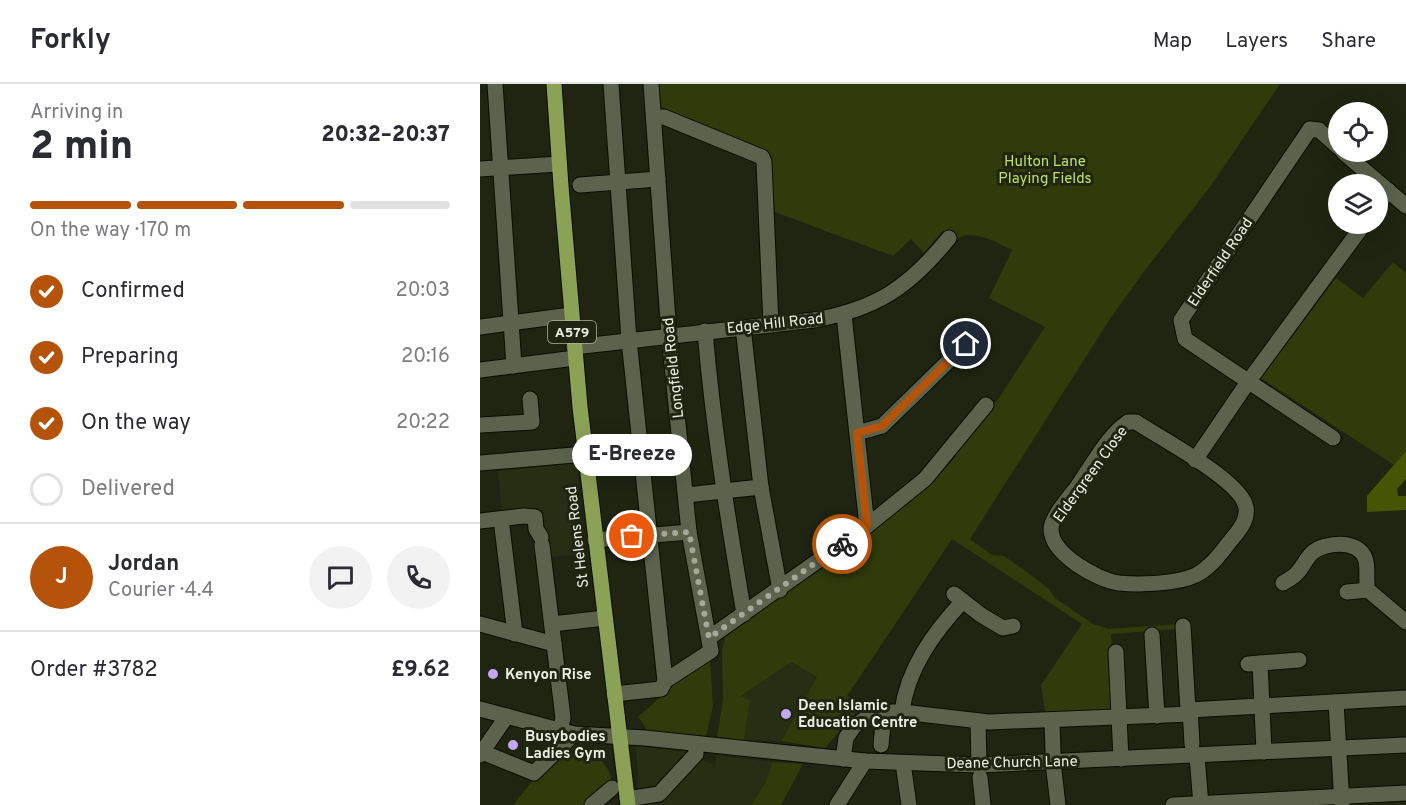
<!DOCTYPE html>
<meta charset="utf-8">
<style>
body{margin:0;font-family:Overpass,sans-serif;background:#f2f2f3;color:#2b2b33;height:100vh;display:flex;flex-direction:column;font-size:22px;white-space:nowrap}
*{box-sizing:border-box;margin:0}
p{font-size:20px;color:#7c7c81}
.icon{flex:none;width:33px;height:33px;fill:none;stroke:currentColor;stroke-width:2;stroke-linecap:round;stroke-linejoin:round}
.map{position:relative;flex:1;overflow:hidden}
.drawer{display:flex;flex-direction:column;background:#fff;width:480px}
.drawer>*{flex:none}
.tools{position:absolute;left:848px;top:18px;display:grid;gap:12px}
.tools a{display:grid;place-items:center;width:60px;height:60px;border-radius:50%;background:#fff;box-shadow:0 6px 24px #0002;font-size:30px}
.pin{position:absolute;display:grid;place-items:center;width:51px;height:51px;color:#fff;margin:-26px;border:3px solid #fff;border-radius:50%;box-shadow:0 2px 6px #0007}
.courier{position:absolute;display:grid;place-items:center;width:60px;height:60px;margin:-30px;border:4px solid #b45309;border-radius:50%;background:#fff;color:#222;box-shadow:0 2px 8px #0007}
.bubble{position:absolute;height:42px;border-radius:21px;background:#fff;box-shadow:0 6px 24px #0002;font-size:20px;font-weight:800;line-height:42px;text-align:center}
.overview em{font-style:normal;font-weight:800}
.overview div{display:flex;flex-direction:column-reverse}
.overview{display:flex;align-items:center;justify-content:space-between;height:102px;padding:0 30px}
h1{font-size:39px;font-weight:800;line-height:45px}
.bar{display:grid;grid-template-columns:repeat(4,1fr);gap:9px 6px;align-content:center;height:72px;padding:0 30px}
.bar i{height:8px;border-radius:4px;background:#e1e1e2}
.bar .current{background:#b45309}
.bar p{grid-column:span 4}
.line{display:flex;align-items:center;gap:15px;padding:0 30px;border-top:2px solid #e1e1e2}
.line div{flex:1}
.round{display:grid;place-items:center;flex:none;width:63px;height:63px;border-radius:32px;background:#f2f2f3}
ol{padding:0 30px;list-style:none}
li{display:flex;align-items:center;gap:18px;height:66px}
li p{margin-inline-start:auto}
li .icon{padding:6px;border-radius:50%;background:#b45309;color:#fff;stroke-width:4}
li:last-child{color:#7c7c81}
li i{width:33px;height:33px;border:3px solid #e1e1e2;border-radius:50%}
header{display:flex;align-items:center;gap:36px;box-sizing:border-box;height:84px;padding:0 30px;background:#fff;border-bottom:2px solid #e1e1e2}
header strong{font-size:28px}
nav{display:flex;gap:33px;margin-inline-start:auto;font-size:21px}
main{display:flex;flex:1;min-height:0}
.map>svg:first-child{display:block}
.built{fill:#262e13}
.green{fill:#2f3b0b}
.forest{fill:#445603}
.lines{fill:none;stroke-linecap:round;stroke-linejoin:round}
.minor-casing{stroke:#090d00;stroke-width:17}
.major-casing{stroke:#090d00;stroke-width:17}
.minor{stroke:#5c634d;stroke-width:15}
.major{stroke:#8ba156;stroke-width:15}
.done{stroke:#a4a899;stroke-width:6;stroke-dasharray:0 10.8}
.route{stroke:#b45309;stroke-width:8}
.poi-dot{fill:#c5a7f1;stroke:#1f2511;stroke-width:2}
.labels{text-anchor:middle;stroke-width:6;stroke-linejoin:round;paint-order:stroke}
.shield{fill:#1f2511;stroke:#aeb2a3;stroke-width:1.5}
.shield-label{font-size:14px;font-weight:bold;fill:#ebefe2}
.park-label{font-size:15px;fill:#bde063;stroke:#1f2511}
.street-label{font-size:15px;fill:#ebefe2;stroke:#1f2511}
.poi-label{font-size:15px;font-weight:bold;fill:#ebefe2;stroke:#1f2511;text-anchor:start}
</style>
<header>
<strong>Forkly</strong>
<nav><a>Map</a><a>Layers</a><a>Share</a></nav>
</header>
<main>
<section class="drawer">
<div class="overview"><div><h1>2 min</h1><p>Arriving in</p></div><em>20:32–20:37</em></div>
<div class="bar"><i class="current"></i><i class="current"></i><i class="current"></i><i></i><p>On the way · 170 m</p></div>
<ol>
<li><svg class="icon" aria-label="check" viewBox="0 0 24 24"><path d="M5 12l5 5 9-10"/></svg>Confirmed<p>20:03</p></li>
<li><svg class="icon" aria-label="check" viewBox="0 0 24 24"><path d="M5 12l5 5 9-10"/></svg>Preparing<p>20:16</p></li>
<li><svg class="icon" aria-label="check" viewBox="0 0 24 24"><path d="M5 12l5 5 9-10"/></svg>On the way<p>20:22</p></li>
<li><i></i>Delivered</li>
</ol>
<div class="line" style="height:108px"><b class="round" style="background:#b45309;color:#fff">J</b><div><b>Jordan</b><p>Courier · 4.4</p></div><a class="round"><svg class="icon" aria-label="chat" viewBox="0 0 24 24"><path d="M4 5h16v11H9l-5 4z"/></svg></a><a class="round"><svg class="icon" aria-label="phone" viewBox="0 0 24 24"><path d="M5 4h4l2 5-3 2q2 4 5 5l2-3 5 2v4C11 20 4 13 5 4z"/></svg></a></div>
<div class="line" style="height:78px"><div>Order #3782</div><b>£9.62</b></div>
</section>
<div class="map">
<svg width="926" height="721" viewBox="0 0 926 721">
<rect width="100%" height="100%" fill="#1f2511"/>
<g class="built">
<polygon points="97,379 106,470 68,473 63,426 22,430 18,387"/>
<polygon points="310,578 337,593 301,657 264,656 270,617 259,614"/>
<polygon points="156,662 221,669 218,674 235,681 236,671 292,678 286,697 271,721 159,721"/>
</g>
<g class="green">
<path d="M179 0H800L730 103 665 186 630 235 490 455 512 471 524 472 547 488 569 505 575 514 613 540 628 545 697 540V545L631 550 635 627 565 628 561 601 602 540 472 455 367 612 383 620 345 664 301 657 337 593 311 578 260 613 270 616 264 656 237 653 243 616 242 567 246 550 428 420 471 378 519 314 565 243 509 214 532 166C518 159 489 143 476 156L463 146 444 169 431 155 413 172 295 128 290 70 286 66 181 23Z"/>
<polygon points="913,178 926,189 926,367 914,381 781,294 856,194 883,214"/>
<polygon points="230,575 233,622 226,652 168,648 158,632 165,627 189,605 189,601"/>
<polygon points="93,660 115,667 129,687 132,698 104,721 33,721 55,694"/>
<polygon points="292,678 323,680 301,721 271,721 286,697"/>
</g>
<polygon class="forest" points="926,367 926,395 917,405 918,412 926,412 926,426 887,428 887,412"/>
<g class="lines">
<defs>
<g id="minor">
<polyline points="15,0 34,282"/>
<polyline points="131,0 149,256 185,597"/>
<polyline points="174,33 184,33 282,73 284,78 291,241"/>
<polyline points="863,68 926,122"/>
<polyline points="0,85 79,80"/>
<polyline points="100,101 178,95"/>
<polyline points="897,122 908,106"/>
<polyline points="364,231 387,442"/>
<polyline points="0,243 91,231"/>
<polyline points="263,243 281,403 300,506"/>
<path d="M225 247C233 342 248 436 264 530"/>
<path d="M94 263 334 236C397 225 429 203 469 154"/>
<polyline points="0,286 95,274"/>
<path d="M648 338H656C680 354 756 394 765 420 770 433 760 446 751 456 741 469 731 483 716 491 697 500 659 501 639 499 617 496 571 470 571 445 571 434 590 412 597 403 611 383 628 351 648 338Z"/>
<polyline points="0,341 52,338 50,315"/>
<polyline points="377,349 402,342 486,260"/>
<polyline points="853,354 705,255 701,236 830,45 839,46 858,63"/>
<polyline points="715,376 768,298 884,140"/>
<polyline points="0,379 106,370"/>
<polyline points="206,411 281,403"/>
<polyline points="21,435 35,550"/>
<polyline points="0,437 44,432 55,433 56,445 61,453"/>
<polyline points="115,456 209,448"/>
<polyline points="62,461 83,634 80,646"/>
<path d="M803 499C808 496 814 493 818 488 823 482 826 475 832 469 844 458 878 455 885 474 889 484 885 496 888 506L926 538"/>
<polyline points="867,508 888,506"/>
<polyline points="474,510 501,531 523,544 533,542"/>
<polyline points="0,540 74,560"/>
<polyline points="72,540 125,534"/>
<polyline points="703,542 708,626 926,614"/>
<polyline points="672,551 677,632"/>
<polyline points="229,554 387,442 445,395 506,321"/>
<polyline points="636,568 641,675"/>
<polyline points="780,579 784,668"/>
<polyline points="768,580 819,576"/>
<polyline points="134,610 181,605 185,597 231,567 209,448 189,251 171,0"/>
<polyline points="856,618 862,721"/>
<polyline points="0,625 94,650 165,654 385,677 499,681 926,661"/>
<polyline points="710,625 712,660"/>
<path d="M422 628C427 585 454 548 483 517"/>
<polyline points="572,636 573,668"/>
<polyline points="498,637 499,681"/>
<polyline points="401,661 404,628"/>
<polyline points="2,668 54,689 94,650"/>
<polyline points="0,671 27,632"/>
<polyline points="717,672 721,721"/>
<polyline points="363,675 366,654 374,642 388,633 404,628 422,628 509,638 711,630"/>
<polyline points="573,678 578,721"/>
<polyline points="423,679 429,721"/>
<polyline points="500,693 503,721"/>
<polyline points="147,715 179,710 216,670 216,661"/>
<polyline points="112,721 132,704"/>
<polyline points="357,721 385,677"/>
<polyline points="693,721 926,709"/>
</g>
<polyline id="major" points="74,0 81,102 100,323 148,721"/>
</defs>
<use href="#minor" class="minor-casing"/>
<use href="#major" class="major-casing"/>
<use href="#minor" class="minor"/>
<use href="#major" class="major"/>
</g>
<g class="lines">
<polyline class="done" points="152,452 209,448 229,554 362,460"/>
<polyline class="route" points="362,460 387,442 377,349 402,342 486,260"/>
</g>
<g class="poi-dot">
<circle cx="13" cy="590" r="6"/>
<circle cx="306" cy="630" r="6"/>
<circle cx="33" cy="661" r="6"/>
</g>
<g class="labels">
<rect class="shield" x="68" y="237" width="48" height="22" rx="4.5"/>
<g class="shield-label">
<text x="92" y="253">A579</text>
</g>
<g class="park-label">
<text x="565" y="82">Hulton Lane<tspan x="565" dy="17">Playing Fields</tspan></text>
</g>
<g class="street-label">
<text transform="translate(740 178) rotate(-56)" y="5">Elderfield Road</text>
<text transform="translate(295 239) rotate(-6)" y="5">Edge Hill Road</text>
<text transform="translate(193 284) rotate(-96)" y="5">Longfield Road</text>
<text transform="translate(610 390) rotate(-54)" y="5">Eldergreen Close</text>
<text transform="translate(97 453) rotate(-97)" y="5">St Helens Road</text>
<text transform="translate(532 678) rotate(-1)" y="5">Deane Church Lane</text>
</g>
<g class="poi-label">
<text x="25" y="595">Kenyon Rise</text>
<text x="318" y="626">Deen Islamic<tspan x="318" dy="17">Education Centre</tspan></text>
<text x="45" y="657">Busybodies<tspan x="45" dy="17">Ladies Gym</tspan></text>
</g>
</g>
</svg>
<div class="tools">
<a><svg class="icon" aria-label="locate" viewBox="0 0 24 24"><circle cx="12" cy="12" r="6"/><path d="M12 2v4M12 18v4M2 12h4M18 12h4"/></svg></a>
<a><svg class="icon" aria-label="layers" viewBox="0 0 24 24"><path d="M12 4l9 5-9 5-9-5zM3 14l9 5 9-5"/></svg></a>
</div>
<div class="pin" style="left:152px;top:452px;background:#ea580c"><svg class="icon" aria-label="bag" viewBox="0 0 24 24"><path d="M5 8h14l-1 12H6zM9 8a3 3 0 0 1 6 0"/></svg></div>
<div class="pin" style="left:486px;top:260px;background:#1f2937"><svg class="icon" aria-label="home" viewBox="0 0 24 24"><path d="M3 11l9-7 9 7M6 9v11h12V9"/></svg></div>
<div class="courier" style="left:362px;top:460px"><svg class="icon" aria-label="bike" viewBox="0 0 24 24"><circle cx="6" cy="16" r="4"/><circle cx="18" cy="16" r="4"/><path d="M6 16l4-8h5l3 8M10 8l3 8H6M13 5h3"/></svg></div>
<div class="bubble" style="left:92px;top:350px;width:120px">E-Breeze</div>
</div>
</main>
